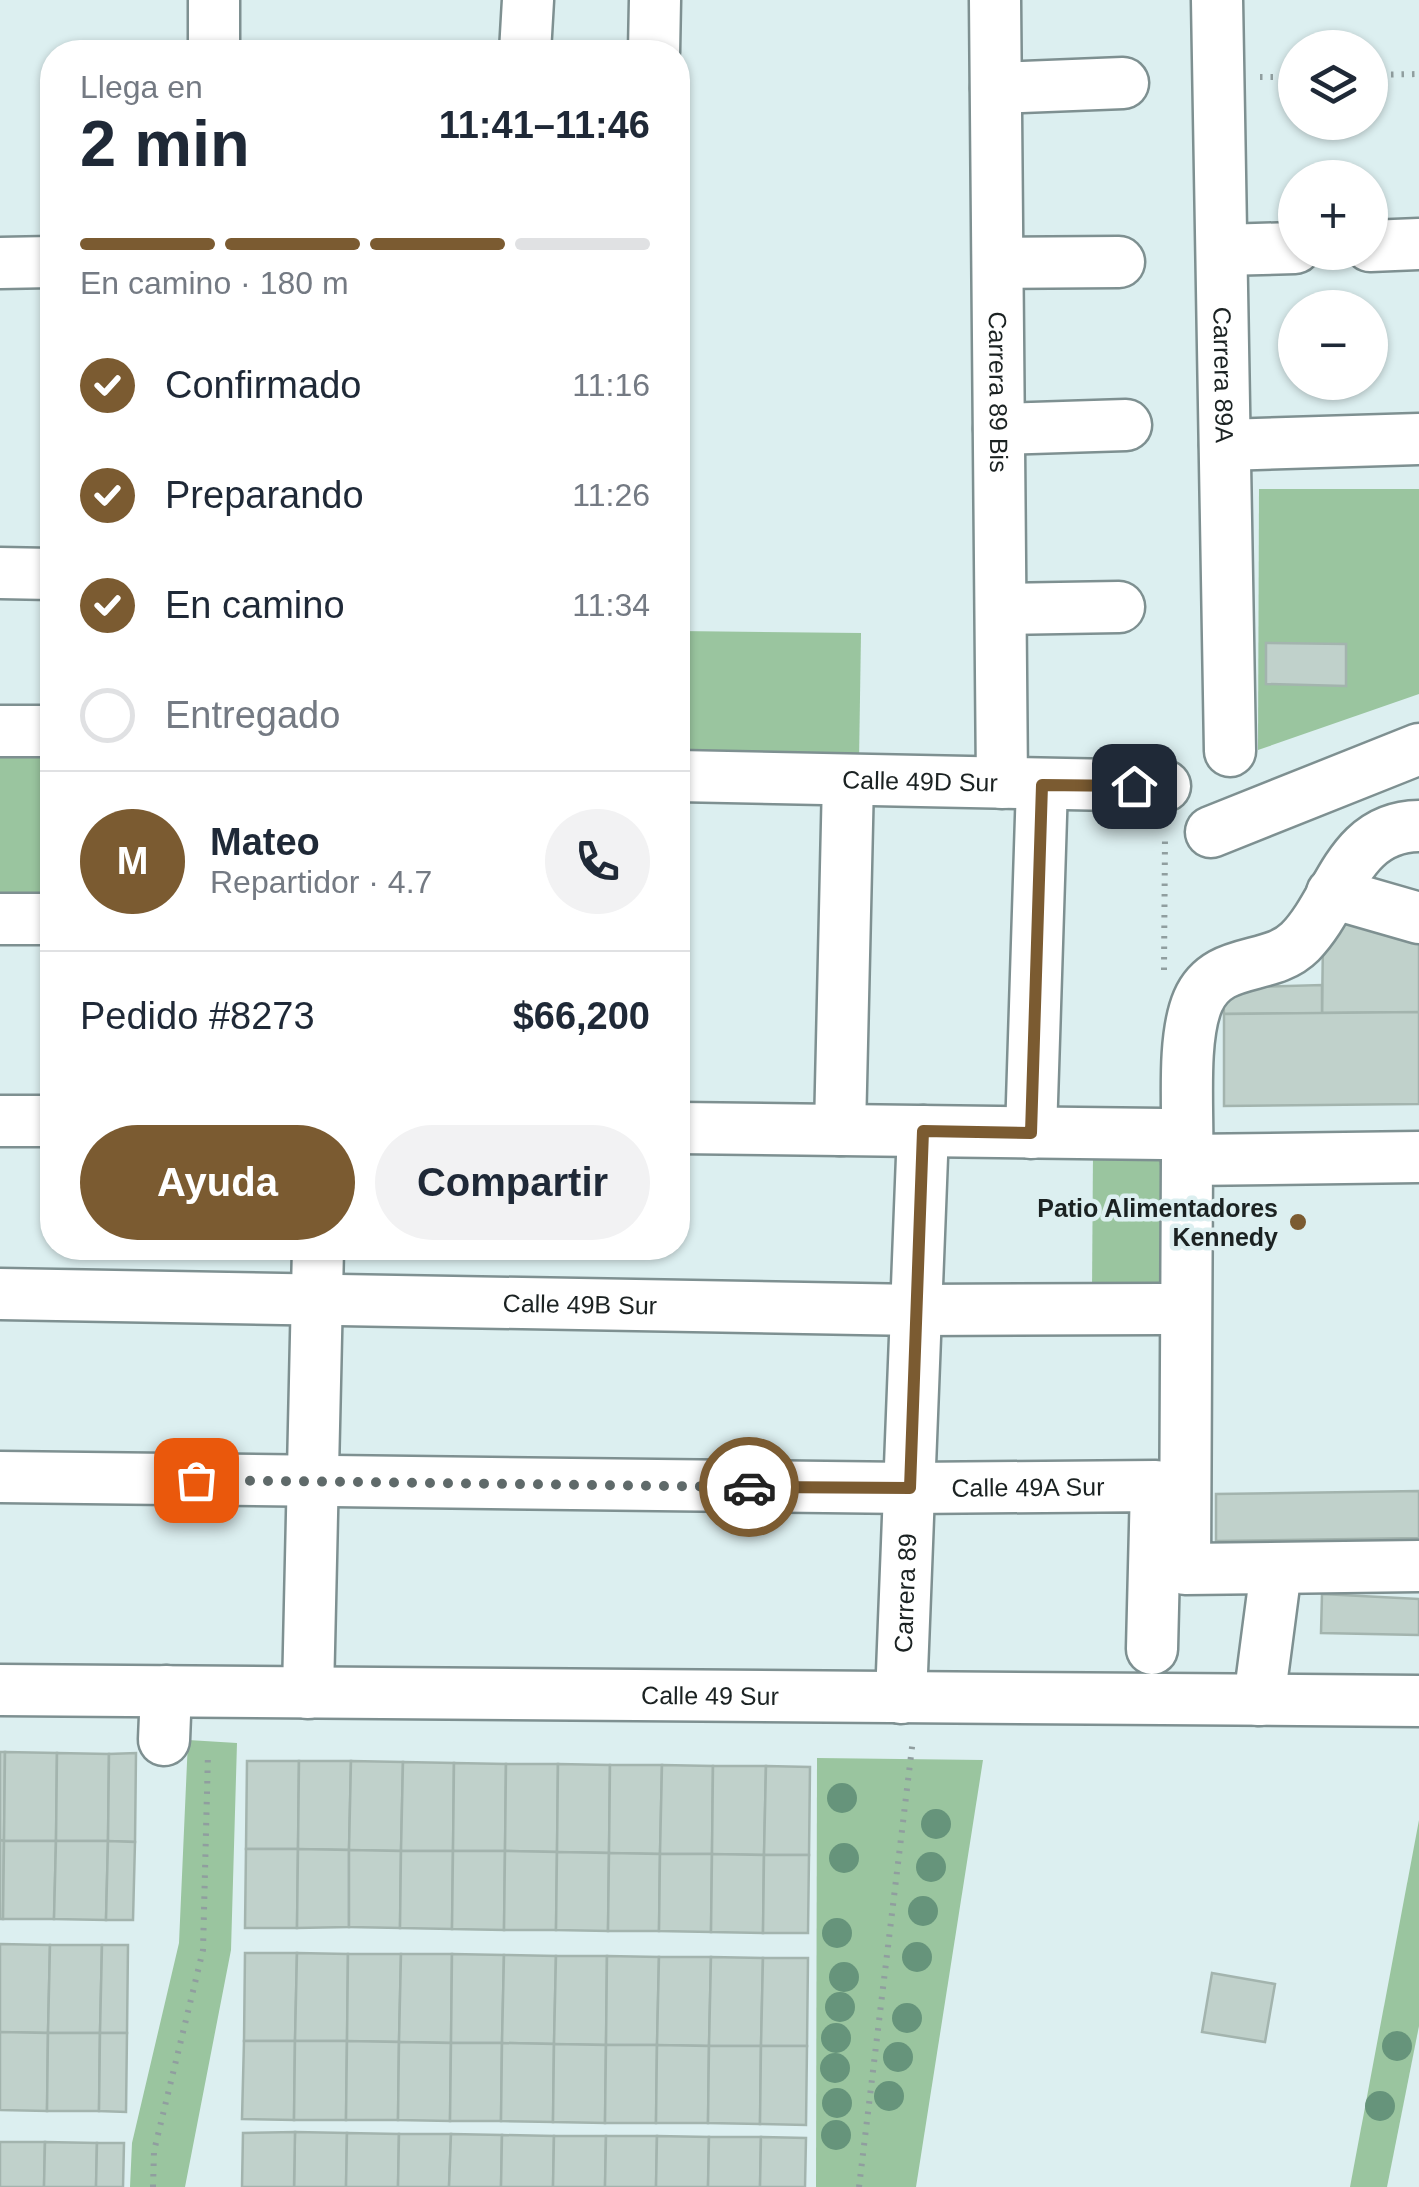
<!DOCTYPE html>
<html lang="es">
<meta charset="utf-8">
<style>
body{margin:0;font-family:Helvetica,sans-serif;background:#f2f2f3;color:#1f2937;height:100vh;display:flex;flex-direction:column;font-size:38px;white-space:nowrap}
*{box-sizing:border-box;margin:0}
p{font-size:32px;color:#747a83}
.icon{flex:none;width:55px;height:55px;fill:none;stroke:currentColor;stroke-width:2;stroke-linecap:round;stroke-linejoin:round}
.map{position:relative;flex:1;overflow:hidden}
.drawer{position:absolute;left:40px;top:40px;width:650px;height:1220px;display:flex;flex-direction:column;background:#fff;border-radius:40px;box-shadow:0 2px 8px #0004}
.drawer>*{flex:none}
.buttons{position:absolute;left:1278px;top:30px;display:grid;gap:20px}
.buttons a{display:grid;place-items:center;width:110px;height:110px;border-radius:50%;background:#fff;box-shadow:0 2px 8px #0004;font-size:50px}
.pin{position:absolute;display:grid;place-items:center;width:85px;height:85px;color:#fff;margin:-42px;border-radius:20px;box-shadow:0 5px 15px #0006}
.courier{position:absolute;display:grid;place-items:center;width:100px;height:100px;margin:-50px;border:8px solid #7b5b31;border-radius:50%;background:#fff;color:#222;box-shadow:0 2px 12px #0007}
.head em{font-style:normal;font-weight:700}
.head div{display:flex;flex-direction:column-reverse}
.head{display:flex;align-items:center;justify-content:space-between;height:170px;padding:0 40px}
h1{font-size:65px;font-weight:700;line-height:75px}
.bar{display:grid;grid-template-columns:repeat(4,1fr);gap:15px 10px;align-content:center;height:120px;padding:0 40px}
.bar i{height:12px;border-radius:8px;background:#e0e1e3}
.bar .on{background:#7b5b31}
.bar p{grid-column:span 4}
.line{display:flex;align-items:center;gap:25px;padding:0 40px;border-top:2px solid #e0e1e3}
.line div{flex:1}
.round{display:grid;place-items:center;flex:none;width:105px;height:105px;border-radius:52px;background:#f2f2f3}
ol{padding:0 40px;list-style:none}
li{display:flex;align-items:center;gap:30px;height:110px}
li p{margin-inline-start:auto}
li .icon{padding:10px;border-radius:50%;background:#7b5b31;color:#fff;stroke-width:4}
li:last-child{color:#747a83}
li i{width:55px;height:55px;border:5px solid #e0e1e3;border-radius:50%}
.action{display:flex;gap:20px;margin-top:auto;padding:20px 40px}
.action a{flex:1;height:115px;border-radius:60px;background:#7b5b31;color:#fff;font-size:40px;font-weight:700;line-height:115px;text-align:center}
.action a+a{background:#f2f2f3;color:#1f2937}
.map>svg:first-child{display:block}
.green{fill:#9ac59f}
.building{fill:#c0d1cb;stroke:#a3b4ae;stroke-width:2.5}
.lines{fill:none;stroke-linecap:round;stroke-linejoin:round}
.minor-casing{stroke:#7e9091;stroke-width:55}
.path{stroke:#909e9f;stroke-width:6;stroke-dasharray:2.5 8;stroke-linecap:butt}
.minor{stroke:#fff;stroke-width:50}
.tree{fill:#66947b}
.done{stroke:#5f6a6a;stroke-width:10;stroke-dasharray:0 18}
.route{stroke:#7b5b31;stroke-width:12}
.poi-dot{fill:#7b5b31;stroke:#dceff0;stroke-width:4}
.labels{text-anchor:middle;stroke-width:9;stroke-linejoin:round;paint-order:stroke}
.street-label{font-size:25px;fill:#1b2222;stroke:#dceff0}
.poi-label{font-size:25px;font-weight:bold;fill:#1b2222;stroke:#dceff0;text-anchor:end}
</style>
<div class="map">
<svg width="1419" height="2187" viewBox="0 0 1419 2187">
<rect width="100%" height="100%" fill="#dceff0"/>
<g class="green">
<polygon points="1259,489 1419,489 1419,694 1258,750"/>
<polygon points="678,631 861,633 859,762 678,760"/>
<polygon points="0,752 52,752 52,905 0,904"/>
<polygon points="1093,1151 1177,1151 1176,1292 1092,1292"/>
<polygon points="188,1740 237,1743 231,1950 185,2187 130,2187 132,2143 179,1943"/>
<polygon points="817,1758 983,1760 916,2187 816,2187"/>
<polygon points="1419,1820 1419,2026 1387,2187 1350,2187"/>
</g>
<g class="building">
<polygon points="1266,643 1346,644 1346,686 1266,684"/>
<polygon points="1351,916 1419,938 1419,1012 1322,1013 1323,941"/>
<polygon points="1322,985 1322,1013 1224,1014 1223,988"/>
<polygon points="1419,1012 1419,1104 1224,1106 1224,1014"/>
<polygon points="1419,1491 1419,1538 1216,1541 1216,1494"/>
<polygon points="1322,1594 1419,1599 1419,1635 1321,1633"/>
<polygon points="0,1752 5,1752 4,1841 0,1840"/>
<polygon points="5,1752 57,1753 56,1841 4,1841"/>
<polygon points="57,1753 109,1754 108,1841 56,1841"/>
<polygon points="136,1753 135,1842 108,1841 109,1754"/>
<polygon points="247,1761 299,1761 298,1849 246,1849"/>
<polygon points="299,1761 351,1761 349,1850 298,1849"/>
<polygon points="351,1761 403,1762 401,1851 349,1850"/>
<polygon points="403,1762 454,1763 453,1851 401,1851"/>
<polygon points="454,1763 506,1764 505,1851 453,1851"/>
<polygon points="506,1764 558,1764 557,1852 505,1851"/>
<polygon points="558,1764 610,1765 609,1853 557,1852"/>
<polygon points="610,1765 662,1765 660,1854 609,1853"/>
<polygon points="662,1765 713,1766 712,1854 660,1854"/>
<polygon points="713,1766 766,1766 764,1855 712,1854"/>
<polygon points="766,1766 810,1767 809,1855 764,1855"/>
<polygon points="0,1840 4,1841 3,1919 0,1919"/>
<polygon points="4,1841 56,1841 54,1919 3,1919"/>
<polygon points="56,1841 108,1841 106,1920 54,1919"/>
<polygon points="108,1841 135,1842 133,1920 106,1920"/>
<polygon points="246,1849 298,1849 297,1928 245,1928"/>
<polygon points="298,1849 349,1850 349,1927 297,1928"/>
<polygon points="349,1850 401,1851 400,1928 349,1927"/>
<polygon points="401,1851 453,1851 452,1929 400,1928"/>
<polygon points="453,1851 505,1851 504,1930 452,1929"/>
<polygon points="505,1851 557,1852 556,1930 504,1930"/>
<polygon points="557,1852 609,1853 608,1931 556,1930"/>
<polygon points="609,1853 660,1854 659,1931 608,1931"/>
<polygon points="660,1854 712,1854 711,1932 659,1931"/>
<polygon points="712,1854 764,1855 763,1933 711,1932"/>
<polygon points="764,1855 809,1855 808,1933 763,1933"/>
<polygon points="0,1944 50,1945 48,2033 0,2032"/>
<polygon points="50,1945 102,1945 100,2033 48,2033"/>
<polygon points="102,1945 128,1945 127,2033 100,2033"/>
<polygon points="245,1953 297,1953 295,2041 244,2041"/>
<polygon points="297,1953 348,1954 347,2041 295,2041"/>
<polygon points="348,1954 401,1954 399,2042 347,2041"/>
<polygon points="401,1954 452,1954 451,2043 399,2042"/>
<polygon points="452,1954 504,1955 502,2043 451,2043"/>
<polygon points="504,1955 556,1956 554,2044 502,2043"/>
<polygon points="556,1956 607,1956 606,2045 554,2044"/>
<polygon points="607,1956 659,1957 657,2045 606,2045"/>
<polygon points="659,1957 711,1957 709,2046 657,2045"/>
<polygon points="711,1957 763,1958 761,2046 709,2046"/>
<polygon points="763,1958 808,1958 807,2046 761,2046"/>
<polygon points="1212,1973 1275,1984 1265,2042 1202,2032"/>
<polygon points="0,2032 48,2033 47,2111 0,2110"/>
<polygon points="48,2033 100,2033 99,2111 47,2111"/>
<polygon points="100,2033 127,2033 126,2112 99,2111"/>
<polygon points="244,2041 295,2041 294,2120 242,2119"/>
<polygon points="295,2041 347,2041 346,2120 294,2120"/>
<polygon points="347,2041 399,2042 398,2120 346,2120"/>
<polygon points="399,2042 451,2043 450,2121 398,2120"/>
<polygon points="451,2043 502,2043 501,2121 450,2121"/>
<polygon points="502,2043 554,2044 553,2122 501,2121"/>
<polygon points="554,2044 606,2045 605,2123 553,2122"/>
<polygon points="606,2045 657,2045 656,2123 605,2123"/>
<polygon points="657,2045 709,2046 708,2123 656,2123"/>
<polygon points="709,2046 761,2046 760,2124 708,2123"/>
<polygon points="761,2046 807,2046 806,2125 760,2124"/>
<polygon points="295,2132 347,2133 346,2187 294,2187"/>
<polygon points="295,2132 294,2187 242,2187 243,2133"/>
<polygon points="347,2133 399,2134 398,2187 346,2187"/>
<polygon points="399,2134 451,2134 449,2187 398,2187"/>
<polygon points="451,2134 502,2135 501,2187 449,2187"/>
<polygon points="502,2135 554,2136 553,2187 501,2187"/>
<polygon points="554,2136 606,2136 605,2187 553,2187"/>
<polygon points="606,2136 657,2136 656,2187 605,2187"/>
<polygon points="657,2136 709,2137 708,2187 656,2187"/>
<polygon points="709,2137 761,2137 760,2187 708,2187"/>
<polygon points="761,2137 806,2138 805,2187 760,2187"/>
<polygon points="0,2142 45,2142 44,2187 0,2187"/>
<polygon points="45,2142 97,2143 96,2187 44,2187"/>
<polygon points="97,2143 124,2143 123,2187 96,2187"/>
</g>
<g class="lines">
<defs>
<g id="minor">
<path id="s1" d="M995 0 1002 783"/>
<path id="s2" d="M1217 0 1230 751"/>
<polyline points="214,52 214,0"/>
<polyline points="525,52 528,0"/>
<polyline points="654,52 655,0"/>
<polyline points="996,88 1123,83"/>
<polyline points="1370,246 1419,244"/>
<polyline points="1222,250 1295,248"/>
<polyline points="0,263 52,262"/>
<polyline points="998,263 1119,262"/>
<polyline points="999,429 1126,425"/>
<polyline points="1225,445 1419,439"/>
<polyline points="0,573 52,574"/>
<polyline points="1001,609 1119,607"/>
<polyline points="0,731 52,731"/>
<path id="s3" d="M678 776 1165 786"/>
<polyline points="1211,832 1419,749"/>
<polyline points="1332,893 1419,918"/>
<polyline points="0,919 52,919"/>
<polyline points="0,1121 52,1121"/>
<polyline points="678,1128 1163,1134"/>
<polyline points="840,1130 848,780"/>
<polyline points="1031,1133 1042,785"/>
<polyline points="1419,1157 1187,1160 1185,1569 1419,1566"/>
<path d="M1187 1160C1189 1116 1181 1040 1198 1001 1218 955 1270 972 1300 942 1341 900 1347 827 1419 826"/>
<path id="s4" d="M0 1294 917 1310 1162 1309"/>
<path id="s5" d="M0 1477 910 1488 1156 1486 1152 1649"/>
<path id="s6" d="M0 1690 1419 1701"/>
<polyline points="308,1693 318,1248"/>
<path id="s7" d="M901 1698 923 1131"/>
<polyline points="1259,1700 1276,1570"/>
<polyline points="164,1740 166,1691"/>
</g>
</defs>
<use href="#minor" class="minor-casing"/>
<g class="path">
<polyline points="1370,75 1419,74"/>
<polyline points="1260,77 1295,77"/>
<polyline points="1164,970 1165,838"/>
<polyline points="153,2187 154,2151 203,1950 208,1753"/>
<polyline points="859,2187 913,1739"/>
</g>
<use href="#minor" class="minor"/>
</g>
<g class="tree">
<circle cx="842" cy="1798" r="15"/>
<circle cx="936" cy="1824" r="15"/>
<circle cx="844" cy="1858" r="15"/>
<circle cx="931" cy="1867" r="15"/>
<circle cx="923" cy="1911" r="15"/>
<circle cx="837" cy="1933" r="15"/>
<circle cx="917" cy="1957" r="15"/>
<circle cx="844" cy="1977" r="15"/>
<circle cx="840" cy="2007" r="15"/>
<circle cx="907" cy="2018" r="15"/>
<circle cx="836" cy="2038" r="15"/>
<circle cx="1397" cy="2046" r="15"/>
<circle cx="898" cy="2057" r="15"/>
<circle cx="835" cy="2068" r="15"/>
<circle cx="889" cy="2096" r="15"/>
<circle cx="837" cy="2103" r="15"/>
<circle cx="1380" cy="2106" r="15"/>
<circle cx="836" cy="2135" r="15"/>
</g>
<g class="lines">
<polyline class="done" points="196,1480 749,1487"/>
<polyline class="route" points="749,1487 910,1488 923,1131 1031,1133 1042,785 1134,786"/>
</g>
<circle class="poi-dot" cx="1298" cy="1222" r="10"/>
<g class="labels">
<g class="street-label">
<text dy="9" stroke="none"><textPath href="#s2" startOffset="375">Carrera 89A</textPath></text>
<text dy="9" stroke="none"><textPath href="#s1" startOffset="392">Carrera 89 Bis</textPath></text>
<text dy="9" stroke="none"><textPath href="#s3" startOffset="242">Calle 49D Sur</textPath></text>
<text dy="9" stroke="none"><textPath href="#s4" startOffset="580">Calle 49B Sur</textPath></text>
<text dy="9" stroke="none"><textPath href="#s5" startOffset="1028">Calle 49A Sur</textPath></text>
<text dy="9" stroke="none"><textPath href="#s7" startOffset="105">Carrera 89</textPath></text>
<text dy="9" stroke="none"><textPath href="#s6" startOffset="710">Calle 49 Sur</textPath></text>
</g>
<g class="poi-label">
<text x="1278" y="1217">Patio Alimentadores<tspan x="1278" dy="29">Kennedy</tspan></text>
</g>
</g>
</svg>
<div class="buttons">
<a><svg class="icon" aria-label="layers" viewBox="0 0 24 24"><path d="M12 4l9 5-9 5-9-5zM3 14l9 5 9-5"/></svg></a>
<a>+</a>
<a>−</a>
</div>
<div class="pin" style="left:196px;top:1480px;background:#ea580c"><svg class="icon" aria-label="bag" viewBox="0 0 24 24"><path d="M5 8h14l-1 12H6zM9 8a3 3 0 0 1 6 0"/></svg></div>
<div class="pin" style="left:1134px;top:786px;background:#1f2937"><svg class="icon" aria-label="home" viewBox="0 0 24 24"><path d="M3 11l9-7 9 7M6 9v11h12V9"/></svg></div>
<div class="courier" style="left:749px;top:1487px"><svg class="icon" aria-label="car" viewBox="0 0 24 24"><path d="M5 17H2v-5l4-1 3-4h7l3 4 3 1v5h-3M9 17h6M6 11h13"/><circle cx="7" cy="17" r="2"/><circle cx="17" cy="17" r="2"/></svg></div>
<section class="drawer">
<div class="head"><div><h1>2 min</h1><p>Llega en</p></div><em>11:41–11:46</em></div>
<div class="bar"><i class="on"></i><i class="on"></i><i class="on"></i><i></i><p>En camino · 180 m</p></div>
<ol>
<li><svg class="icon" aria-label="check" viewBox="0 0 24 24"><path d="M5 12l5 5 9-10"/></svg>Confirmado<p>11:16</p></li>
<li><svg class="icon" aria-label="check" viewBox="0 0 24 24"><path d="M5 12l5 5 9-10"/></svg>Preparando<p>11:26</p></li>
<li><svg class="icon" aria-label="check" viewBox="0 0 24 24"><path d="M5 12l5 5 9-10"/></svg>En camino<p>11:34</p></li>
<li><i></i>Entregado</li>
</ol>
<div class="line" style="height:180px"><b class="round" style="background:#7b5b31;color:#fff">M</b><div><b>Mateo</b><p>Repartidor · 4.7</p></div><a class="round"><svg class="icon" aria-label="phone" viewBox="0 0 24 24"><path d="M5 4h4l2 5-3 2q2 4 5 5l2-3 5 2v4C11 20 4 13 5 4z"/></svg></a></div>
<div class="line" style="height:130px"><div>Pedido #8273</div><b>$66,200</b></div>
<div class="action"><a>Ayuda</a><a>Compartir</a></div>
</section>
</div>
